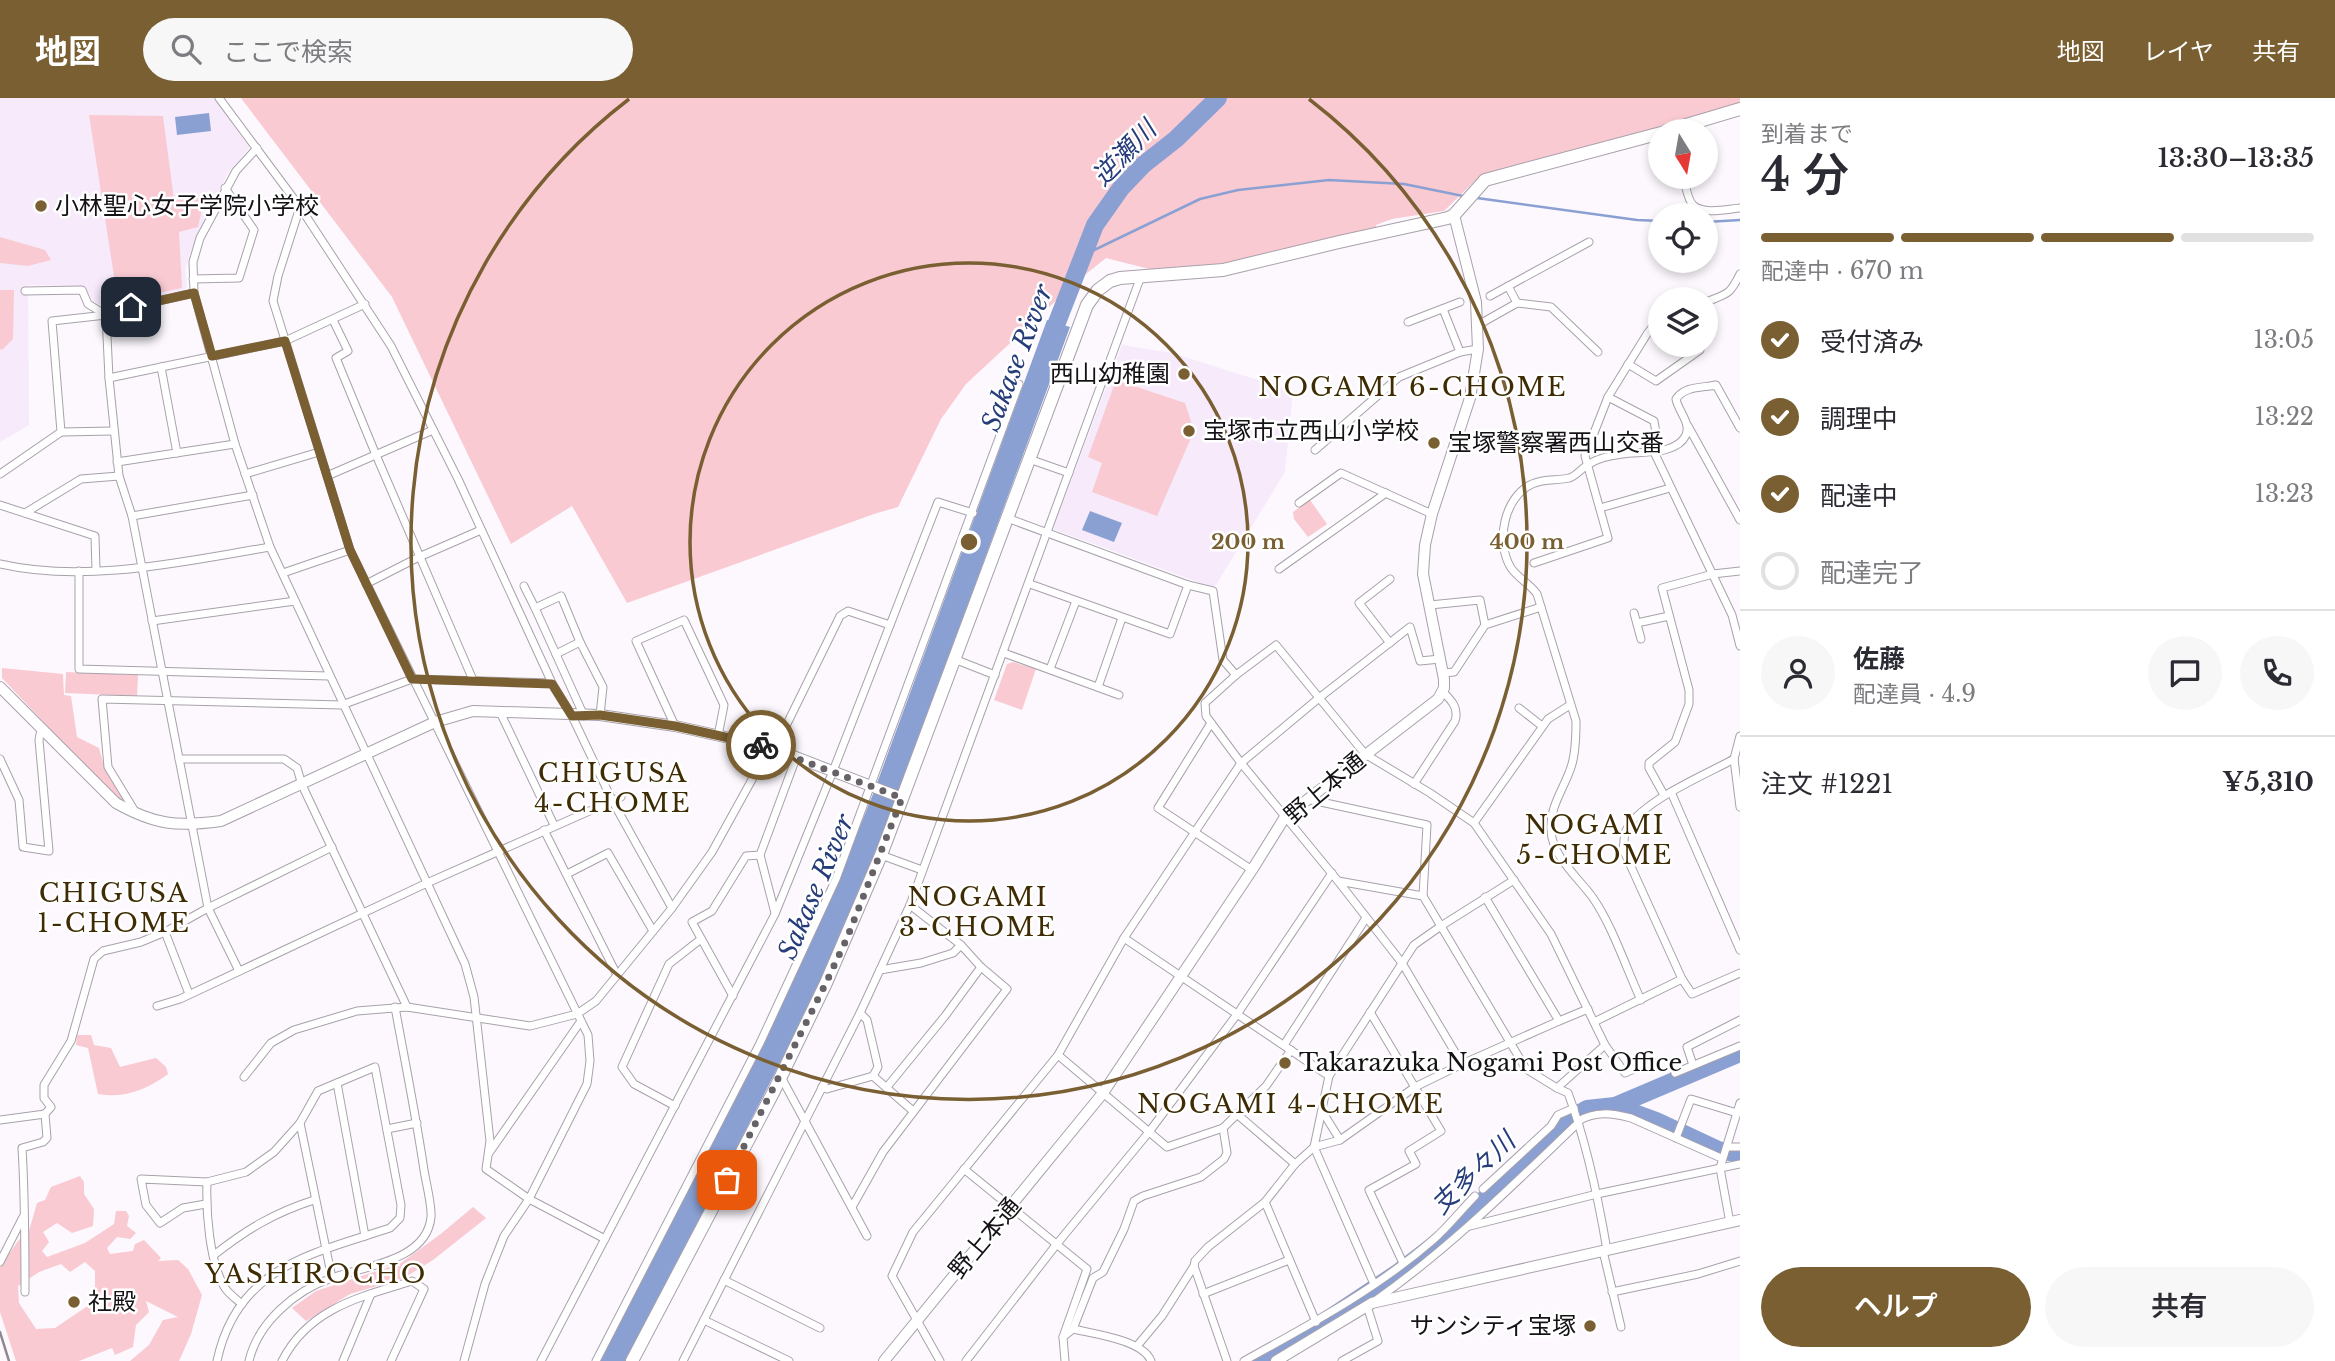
<!DOCTYPE html>
<html lang="ja">
<meta charset="utf-8">
<style>
body{margin:0;font-family:"Libre Baskerville","Noto Sans JP",serif;background:#f7f7f7;color:#2b2b33;height:100vh;display:flex;flex-direction:column;font-size:26px;white-space:nowrap}
*{box-sizing:border-box;margin:0}
p{font-size:23px;color:#7c7c81}
.icon{flex:none;width:38px;height:38px;fill:none;stroke:currentColor;stroke-width:2;stroke-linecap:round;stroke-linejoin:round}
.map{position:relative;flex:1;overflow:hidden}
.details{display:flex;flex-direction:column;background:#fff;width:595px}
.details>*{flex:none}
.needle{width:46px;rotate:169deg}
.tools{position:absolute;left:1648px;top:21px;display:grid;gap:14px}
.tools a{display:grid;place-items:center;width:70px;height:70px;border-radius:50%;background:#fff;box-shadow:0 4px 10px #0003;font-size:35px}
.pin{position:absolute;display:grid;place-items:center;width:60px;height:60px;color:#fff;margin:-30px;border-radius:14px;box-shadow:0 4px 10px #0006}
.courier{position:absolute;display:grid;place-items:center;width:70px;height:70px;margin:-35px;border:5px solid #795f31;border-radius:50%;background:#fff;color:#222;box-shadow:0 2px 9px #0007}
.headline em{font-style:normal;font-weight:600}
.headline div{display:flex;flex-direction:column-reverse}
.headline{display:flex;align-items:center;justify-content:space-between;height:119px;padding:0 21px}
h1{font-size:46px;font-weight:600;line-height:52px}
.bar{display:grid;grid-template-columns:repeat(4,1fr);gap:10px 7px;align-content:center;height:84px;padding:0 21px}
.bar i{height:9px;border-radius:5px;background:#e1e1e2}
.bar .on{background:#795f31}
.bar p{grid-column:span 4}
.line{display:flex;align-items:center;gap:18px;padding:0 21px;border-top:2px solid #e1e1e2}
.line div{flex:1}
.round{display:grid;place-items:center;flex:none;width:74px;height:74px;border-radius:37px;background:#f7f7f7}
ol{padding:0 21px;list-style:none}
li{display:flex;align-items:center;gap:21px;height:77px}
li p{margin-inline-start:auto}
li .icon{padding:7px;border-radius:50%;background:#795f31;color:#fff;stroke-width:4}
li:last-child{color:#7c7c81}
li i{width:38px;height:38px;border:4px solid #e1e1e2;border-radius:50%}
.cta{display:flex;gap:14px;margin-top:auto;padding:14px 21px}
.cta a{flex:1;height:80px;border-radius:42px;background:#795f31;color:#fff;font-size:28px;font-weight:600;line-height:80px;text-align:center}
.cta a+a{background:#f7f7f7;color:#2b2b33}
header{display:flex;align-items:center;gap:42px;box-sizing:border-box;height:98px;padding:0 35px;background:#795f31;color:#fff}
header strong{font-size:33px}
nav{display:flex;gap:38px;margin-inline-start:auto;font-size:24px}
.search{width:490px;height:63px;background:#f7f7f7;display:flex;align-items:center;gap:18px;box-sizing:border-box;padding:0 24px;border-radius:38px;color:#7c7c81;font-size:26px}
main{display:flex;flex:1;min-height:0}
.map>svg:first-child{display:block}
.built{fill:#f6eafb}
.green{fill:#f9cad2;fill-rule:evenodd}
.water{fill:#8aa0d2}
.lines{fill:none;stroke-linecap:round;stroke-linejoin:round}
.stream{stroke:#8aa0d2;stroke-width:2.5}
.river{stroke:#8aa0d2;stroke-width:18}
.street-casing{stroke:#a8a1ab;stroke-width:9}
.secondary-casing{stroke:#a8a1ab;stroke-width:12}
.primary-casing{stroke:#a8a1ab;stroke-width:14}
.street{stroke:#fff;stroke-width:7}
.secondary{stroke:#fff;stroke-width:10}
.primary{stroke:#fff;stroke-width:12}
.rail{stroke:#8d898e;stroke-width:2.5}
.done{stroke:#666267;stroke-width:7;stroke-dasharray:0 12.6}
.route{stroke:#795f31;stroke-width:9}
.ring{fill:none;stroke:#795f31;stroke-width:3.5}
.poi-dot{fill:#795f31;stroke:#fff;stroke-width:2.5}
.labels{text-anchor:middle;stroke-width:5;stroke-linejoin:round;paint-order:stroke}
.poi-label{font-size:24px;fill:#151216;stroke:#fff;text-anchor:start}
.street-label{font-size:24px;fill:#151216;stroke:#fff}
.water-label{font-size:26px;font-style:italic;fill:#263d7a;stroke:#fff}
.neighbourhood-label{font-size:26px;letter-spacing:2px;fill:#3f2c04;stroke:#fff}
.centre{fill:#795f31;stroke:#fff;stroke-width:3.5}
.ring-label{font-size:21px;text-anchor:middle;font-weight:bold;fill:#795f31;stroke:#fff;stroke-width:5;stroke-linejoin:round;paint-order:stroke}
</style>
<header>
<strong>地図</strong>
<div class="search"><svg class="icon" aria-label="search" viewBox="0 0 24 24"><circle cx="10" cy="10" r="6"/><path d="M15 15l6 6"/></svg>ここで検索</div>
<nav><a>地図</a><a>レイヤ</a><a>共有</a></nav>
</header>
<main>
<div class="map">
<svg width="1740" height="1263" viewBox="0 0 1740 1263">
<rect width="100%" height="100%" fill="#fcf8fe"/>
<g class="built">
<polygon points="0,0 215,0 249,41 249,50 228,75 197,137 185,171 187,188 183,194 109,210 94,204 84,188 28,187 29,327 0,344"/>
<polygon points="1122,247 1172,255 1293,293 1285,374 1214,490 1053,431"/>
</g>
<g class="green">
<polygon points="241,0 1740,0 1740,5 1593,50 1480,78 1444,113 1392,121 1376,127 1376,131 1241,164 1157,173 1106,160 1076,184 966,286 941,321 898,409 874,416 627,505 572,408 511,446 392,199"/>
<polygon points="89,17 163,18 174,102 199,99 202,111 198,129 179,134 182,190 118,204"/>
<polygon points="0,139 45,152 51,162 28,168 0,165"/>
<polygon points="0,192 14,192 13,241 2,252 0,251"/>
<polygon points="1116,282 1185,305 1194,333 1157,418 1092,394 1102,365 1088,359"/>
<polygon points="1310,402 1327,426 1308,439 1294,421 1293,414"/>
<polygon points="1013,564 1036,571 1022,612 994,602 1007,566"/>
<polygon points="2,570 63,576 64,597 71,598 77,639 99,650 105,672 128,705 127,706 116,701 2,580"/>
<polygon points="66,574 138,577 137,598 65,595"/>
<path d="M77 937H91L94 947 111 950 120 969 156 960 166 969 168 976C148 991 124 1001 98 996L88 950 76 947Z"/>
<path d="M80 1078 84 1084V1096L94 1111 93 1128 72 1135 57 1125 43 1134 49 1144 42 1153 47 1159 85 1145 114 1126 116 1113H126L129 1118 127 1128 136 1135 130 1141 117 1139 107 1150 110 1156 133 1153 135 1146 144 1142 161 1160 158 1163 178 1162 188 1171 202 1197 191 1236 179 1263H130L149 1247 163 1222 178 1219 146 1203 149 1214 136 1227 133 1249 115 1257 112 1250 79 1263H16L0 1214V1169L18 1143 29 1133 37 1105 45 1102 51 1089ZM85 1164 95 1173V1203L55 1230 36 1231 19 1205 18 1188 39 1174 61 1166 70 1174Z"/>
<polygon points="473,1109 486,1120 433,1162 404,1180 350,1196 306,1223 292,1210 316,1193 401,1165 442,1135"/>
</g>
<g class="water">
<polygon points="209,15 211,33 177,37 175,19"/>
<polygon points="1047,222 1070,229 895,705 828,871 628,1263 599,1263 766,942 837,785 873,696"/>
<polygon points="1090,413 1122,425 1114,444 1082,432"/>
</g>
<g class="lines">
<g class="stream">
<polyline points="1477,100 1637,122 1661,123"/>
<polyline points="1706,124 1740,122"/>
<polyline points="1084,157 1200,101 1238,92 1329,82 1404,86 1463,98"/>
</g>
<g class="river">
<polyline points="1049,245 1095,127 1121,90 1143,67 1176,41 1218,0"/>
<polyline points="1615,1008 1740,955"/>
<polyline points="1258,1263 1306,1236 1399,1174 1450,1135 1563,1025 1587,1011 1615,1008 1656,1023 1718,1052 1740,1056"/>
</g>
<defs>
<g id="street">
<polyline points="219,0 300,109 391,248 458,381 552,585 572,618 612,702 672,810"/>
<polyline points="257,50 236,73 200,140 193,164 194,195 235,346 270,449 465,866 474,899 490,1043 486,1071 529,1101 605,1141"/>
<path d="M1683 79C1686 87 1687 101 1693 107 1703 117 1728 111 1740 110"/>
<polyline points="300,109 278,178 273,203 350,452 588,937 590,963 587,986 529,1101 504,1138 485,1186 464,1263"/>
<polyline points="193,181 239,180 254,132 225,90"/>
<polyline points="1508,188 1517,205"/>
<polyline points="25,193 82,192 88,206 106,217 131,209 194,195"/>
<polyline points="1490,198 1589,144"/>
<path d="M1706 204C1728 195 1729 198 1740 176"/>
<polyline points="1443,211 1460,254"/>
<polyline points="333,222 348,253 336,260 376,357 473,582"/>
<polyline points="1408,224 1460,204"/>
<polyline points="1478,227 1517,205 1551,209 1598,254"/>
<polyline points="1628,266 1656,283 1700,252"/>
<polyline points="161,269 177,355"/>
<polyline points="1608,299 1654,323 1659,352"/>
<polyline points="1688,328 1740,422"/>
<polyline points="61,334 113,333"/>
<polyline points="1315,352 1399,279 1460,254 1478,251"/>
<polyline points="1654,354 1732,517 1740,548"/>
<polyline points="1029,361 1069,375"/>
<polyline points="117,364 235,346"/>
<polyline points="0,376 61,334 52,223 106,217 109,280"/>
<polyline points="245,376 319,354"/>
<polyline points="327,378 433,332"/>
<polyline points="1299,405 1341,375 1432,416"/>
<polyline points="0,407 95,438 96,472"/>
<polyline points="1600,410 1670,390"/>
<polyline points="25,415 81,381 119,378"/>
<polyline points="132,418 253,397"/>
<polyline points="1007,420 1188,487 1213,493 1223,562 1236,577 1205,605 1206,618 1241,665 1338,783 1402,865 1462,966"/>
<polyline points="1534,465 1608,440 1585,358 1608,299 1647,236 1654,227 1661,224"/>
<path d="M0 466C86 486 185 463 270 449"/>
<polyline points="1279,471 1386,395"/>
<polyline points="79,473 79,571 329,578"/>
<polyline points="283,475 350,452"/>
<polyline points="366,486 419,459 481,432"/>
<polyline points="1030,486 1170,536 1188,487"/>
<polyline points="524,488 535,510"/>
<polyline points="1430,507 1480,502 1485,527"/>
<polyline points="1634,515 1641,541"/>
<polyline points="152,523 295,503"/>
<polyline points="1637,525 1669,518"/>
<polyline points="580,544 561,498 535,510 584,618"/>
<polyline points="1390,545 1359,505 1390,481"/>
<polyline points="1004,555 1119,597"/>
<polyline points="556,556 580,544 603,589 600,617"/>
<polyline points="954,561 995,577"/>
<polyline points="1050,571 1076,503"/>
<polyline points="1443,575 1454,574 1485,527 1541,509"/>
<path d="M1236 577 1276 547 1365 656 1430 695 1474 725 1551 836 1605 947 1557 990 1568 995C1587 1045 1598 1099 1607 1152"/>
<polyline points="1098,589 1122,520"/>
<polyline points="1519,610 1542,628"/>
<polyline points="500,614 554,727"/>
<polyline points="1211,625 1158,710 1252,772"/>
<polyline points="675,628 636,543 684,522 724,607 718,638"/>
<polyline points="1740,638 1734,661 1740,709"/>
<polyline points="0,661 19,702 23,749 49,753 39,642 41,631"/>
<polyline points="179,661 284,661 297,670 302,687 407,909"/>
<path d="M1414 686 1455 623C1459 610 1452 603 1443 594"/>
<polyline points="1671,694 1740,852"/>
<polyline points="1664,697 1649,670 1649,665 1675,644 1689,606 1689,592 1662,490 1713,476 1740,473"/>
<polyline points="1307,701 1427,727 1423,798"/>
<polyline points="136,715 108,669 102,601 342,607 412,581 552,585"/>
<polyline points="1474,725 1548,621 1570,607"/>
<polyline points="544,732 617,877"/>
<polyline points="760,757 775,815"/>
<polyline points="881,757 922,772"/>
<polyline points="567,776 608,755 653,833"/>
<polyline points="1338,783 1423,798 1526,971 1557,990"/>
<polyline points="165,834 189,896"/>
<polyline points="1124,840 1329,978"/>
<polyline points="880,872 921,865 953,855 961,847"/>
<polyline points="239,873 208,810 132,418 119,378 109,280 285,243 365,206"/>
<polyline points="1682,881 1692,896 1740,875"/>
<polyline points="733,898 692,824 712,813 746,758 760,757 796,660"/>
<path d="M1641 902C1626 870 1613 829 1593 800 1578 779 1552 759 1551 732 1549 708 1566 688 1572 666 1576 652 1576 637 1576 623L1537 496C1530 486 1518 480 1511 470 1495 444 1504 399 1532 386 1545 380 1557 383 1569 380 1575 379 1581 371 1586 368 1597 360 1609 358 1622 356 1640 353 1676 358 1686 337 1691 324 1678 313 1676 301 1685 288 1701 290 1716 287L1740 330"/>
<polyline points="157,908 180,901 427,785 621,699"/>
<polyline points="1370,914 1441,1033 1409,1053 1416,1066 1369,1092 1403,1165"/>
<polyline points="1559,923 1588,911"/>
<path d="M1594 924 1682 881 1623 751C1624 747 1624 739 1625 735 1636 705 1707 676 1734 661"/>
<polyline points="1284,947 1366,820"/>
<polyline points="1605,947 1625,975 1652,963"/>
<polyline points="1058,957 1167,1049 1223,1030 1266,988 1291,952"/>
<polyline points="1693,967 1687,949 1740,922"/>
<polyline points="1675,975 1740,948"/>
<polyline points="873,978 913,1013"/>
<polyline points="244,979 271,945 294,932 357,913 407,909 530,928 577,916 596,903 672,810 712,754 770,649 784,632 840,518 848,513 890,527"/>
<polyline points="781,979 867,1138"/>
<polyline points="337,985 365,1138"/>
<polyline points="822,989 827,991 873,978 878,969 867,922 860,915"/>
<polyline points="887,989 945,918 981,869"/>
<polyline points="675,1008 634,986 622,969 669,866 701,841"/>
<polyline points="1322,1013 1340,1042"/>
<polyline points="1238,1017 1295,1066"/>
<polyline points="0,1022 45,1016"/>
<path d="M1578 1023C1596 1013 1611 1015 1631 1020L1721 1060"/>
<polyline points="300,1025 332,1180"/>
<polyline points="387,1031 417,1025"/>
<polyline points="1676,1040 1691,1001 1737,1015"/>
<polyline points="1727,1049 1740,1049"/>
<polyline points="489,1055 581,923"/>
<polyline points="964,1071 1087,1171 1063,1239 1065,1263"/>
<path d="M207 1084C206 1113 209 1164 225 1190 229 1196 236 1201 242 1206"/>
<polyline points="1483,1091 1551,1028 1558,1017 1574,1010"/>
<polyline points="1265,1104 1316,1224"/>
<path d="M206 1106 183 1110 160 1125 146 1107 141 1081 207 1084 246 1074 274 1054 300 1025 318 993 375 969 401 1107 400 1120 390 1130C311 1156 237 1169 217 1263"/>
<polyline points="852,1109 883,1054 1007,891 981,869 961,847 910,807"/>
<polyline points="1730,1125 1720,1070 1740,1005"/>
<polyline points="1470,1128 1597,1096 1740,1066"/>
<polyline points="1603,1153 1621,1229"/>
<path d="M214 1157C247 1131 274 1115 314 1102"/>
<polyline points="0,1164 23,1119"/>
<polyline points="724,1182 820,1230"/>
<polyline points="1374,1186 1314,1049 1340,1042 1415,989 1462,966 1559,923 1485,799"/>
<path d="M25 1194C25 1146 25 1098 22 1050L43 1044 47 1040 45 1016 51 1009 44 1000V987L71 943 94 861 103 853 141 844 165 834 208 810 332 749"/>
<polyline points="1612,1194 1698,1176 1740,1163"/>
<polyline points="1203,1196 1289,1162"/>
<path d="M1376 1202C1450 1150 1513 1087 1578 1025"/>
<polyline points="704,1222 789,1263"/>
<path d="M1073 1231C1094 1236 1143 1242 1151 1263"/>
<polyline points="1063,1239 1073,1231 1093,1180 1103,1174 1124,1131 1134,1103 1143,1098 1201,1079 1224,1061 1227,1055 1223,1030"/>
<polyline points="1137,1248 1162,1218 1194,1168"/>
<path d="M249 1263C258 1224 296 1192 332 1180 364 1168 427 1163 431 1119 432 1107 426 1085 424 1072 416 1018 405 964 395 909"/>
<path d="M282 1263C309 1210 360 1199 412 1183L424 1191 391 1263"/>
<polyline points="343,1263 371,1196"/>
<polyline points="541,1263 775,816 833,673 938,404 973,415"/>
<polyline points="596,1263 760,945 836,781 1019,286"/>
<polyline points="683,1263 860,915 910,807 1141,178"/>
<polyline points="940,1263 892,1178 913,1134 1058,957 1124,840 1241,665 1319,600 1410,529 1420,563 1440,561"/>
<polyline points="966,1263 1056,1147 1149,1034 1238,915 1332,775"/>
<polyline points="1227,1263 1194,1168 1195,1163 1208,1149 1265,1104 1295,1066 1314,1049 1329,978 1414,847 1441,828 1514,782"/>
<path d="M1244 1263C1309 1227 1377 1191 1434 1141 1449 1128 1461 1112 1475 1098"/>
<polyline points="1342,1263 1378,1243 1367,1208"/>
</g>
<g id="secondary">
<path d="M0 589 116 705C155 727 177 729 221 723L435 624 473 613 600 617 675 628 770 649 902 700"/>
<polyline points="884,1263 1103,995 1252,772 1285,719 1438,601 1444,590 1444,581 1423,476 1425,447 1432,416 1470,300 1478,251 1476,204 1454,117"/>
<polyline points="1276,1263 1372,1205 1740,1122"/>
</g>
<g id="primary">
<polyline points="1666,33 1740,11"/>
<polyline points="632,1263 774,993 826,885 881,757 1087,207 1098,192 1110,183 1120,180 1223,172 1339,144 1448,120 1454,117 1485,82 1661,35"/>
</g>
</defs>
<use href="#street" class="street-casing"/>
<use href="#secondary" class="secondary-casing"/>
<use href="#primary" class="primary-casing"/>
<use href="#street" class="street"/>
<use href="#secondary" class="secondary"/>
<use href="#primary" class="primary"/>
<polyline class="rail" points="0,1234 9,1263"/>
</g>
<g class="lines">
<polyline class="done" points="727,1082 826,885 847,840 902,700 761,647"/>
<polyline class="route" points="131,209 194,195 212,258 285,243 350,452 412,581 552,586 572,618 600,617 675,628 761,647"/>
</g>
<g class="ring">
<circle cx="969" cy="444" r="279"/>
<path d="M1309 1A558 558 0 1 1 629 1"/>
</g>
<g class="poi-dot">
<circle cx="41" cy="108" r="7"/>
<circle cx="1184" cy="276" r="7"/>
<circle cx="1189" cy="333" r="7"/>
<circle cx="1434" cy="345" r="7"/>
<circle cx="1285" cy="965" r="7"/>
<circle cx="74" cy="1204" r="7"/>
<circle cx="1590" cy="1228" r="7"/>
</g>
<g class="labels">
<g class="poi-label">
<text x="55" y="116">小林聖心女子学院小学校</text>
<text x="1170" y="284" text-anchor="end">西山幼稚園</text>
<text x="1203" y="341">宝塚市立西山小学校</text>
<text x="1448" y="353">宝塚警察署西山交番</text>
<text x="1299" y="973">Takarazuka Nogami Post Office</text>
<text x="88" y="1212">社殿</text>
<text x="1576" y="1236" text-anchor="end">サンシティ宝塚</text>
</g>
<g class="street-label">
<text transform="translate(1325 690) rotate(-40)" y="8">野上本通</text>
<text transform="translate(985 1140) rotate(-50)" y="8">野上本通</text>
</g>
<g class="water-label">
<text transform="translate(1124 55) rotate(-46)" y="9">逆瀬川</text>
<text transform="translate(1017 260) rotate(-69)" y="9">Sakase River</text>
<text transform="translate(816 789) rotate(-67)" y="9">Sakase River</text>
<text transform="translate(1473 1075) rotate(-44)" y="9">支多々川</text>
</g>
<g class="neighbourhood-label">
<text x="1413" y="298">NOGAMI 6-CHOME</text>
<text x="613" y="684">CHIGUSA<tspan x="613" dy="30">4-CHOME</tspan></text>
<text x="1595" y="736">NOGAMI<tspan x="1595" dy="30">5-CHOME</tspan></text>
<text x="114" y="804">CHIGUSA<tspan x="114" dy="30">1-CHOME</tspan></text>
<text x="978" y="808">NOGAMI<tspan x="978" dy="30">3-CHOME</tspan></text>
<text x="1291" y="1015">NOGAMI 4-CHOME</text>
<text x="316" y="1185">YASHIROCHO</text>
</g>
</g>
<circle cx="969" cy="444" r="10" class="centre"/>
<g class="ring-label">
<text x="1248" y="451">200 m</text>
<text x="1527" y="451">400 m</text>
</g>
</svg>
<div class="tools">
<a><svg class="needle" viewBox="-14 -14 28 28"><path d="M0-13l5 13h-10z" fill="#e53935"/><path d="M0 13l5-13h-10z" fill="#7c7c81"/></svg></a>
<a><svg class="icon" aria-label="locate" viewBox="0 0 24 24"><circle cx="12" cy="12" r="6"/><path d="M12 2v4M12 18v4M2 12h4M18 12h4"/></svg></a>
<a><svg class="icon" aria-label="layers" viewBox="0 0 24 24"><path d="M12 4l9 5-9 5-9-5zM3 14l9 5 9-5"/></svg></a>
</div>
<div class="pin" style="left:727px;top:1082px;background:#ea580c"><svg class="icon" aria-label="bag" viewBox="0 0 24 24"><path d="M5 8h14l-1 12H6zM9 8a3 3 0 0 1 6 0"/></svg></div>
<div class="pin" style="left:131px;top:209px;background:#1f2937"><svg class="icon" aria-label="home" viewBox="0 0 24 24"><path d="M3 11l9-7 9 7M6 9v11h12V9"/></svg></div>
<div class="courier" style="left:761px;top:647px"><svg class="icon" aria-label="bike" viewBox="0 0 24 24"><circle cx="6" cy="16" r="4"/><circle cx="18" cy="16" r="4"/><path d="M6 16l4-8h5l3 8M10 8l3 8H6M13 5h3"/></svg></div>
</div>
<section class="details">
<div class="headline"><div><h1>4 分</h1><p>到着まで</p></div><em>13:30–13:35</em></div>
<div class="bar"><i class="on"></i><i class="on"></i><i class="on"></i><i></i><p>配達中 · 670 m</p></div>
<ol>
<li><svg class="icon" aria-label="check" viewBox="0 0 24 24"><path d="M5 12l5 5 9-10"/></svg>受付済み<p>13:05</p></li>
<li><svg class="icon" aria-label="check" viewBox="0 0 24 24"><path d="M5 12l5 5 9-10"/></svg>調理中<p>13:22</p></li>
<li><svg class="icon" aria-label="check" viewBox="0 0 24 24"><path d="M5 12l5 5 9-10"/></svg>配達中<p>13:23</p></li>
<li><i></i>配達完了</li>
</ol>
<div class="line" style="height:126px"><a class="round"><svg class="icon" aria-label="person" viewBox="0 0 24 24"><circle cx="12" cy="8" r="4"/><path d="M4 21q1-7 8-7t8 7"/></svg></a><div><b>佐藤</b><p>配達員 · 4.9</p></div><a class="round"><svg class="icon" aria-label="chat" viewBox="0 0 24 24"><path d="M4 5h16v11H9l-5 4z"/></svg></a><a class="round"><svg class="icon" aria-label="phone" viewBox="0 0 24 24"><path d="M5 4h4l2 5-3 2q2 4 5 5l2-3 5 2v4C11 20 4 13 5 4z"/></svg></a></div>
<div class="line" style="height:91px"><div>注文 #1221</div><b>¥5,310</b></div>
<div class="cta"><a>ヘルプ</a><a>共有</a></div>
</section>
</main>
